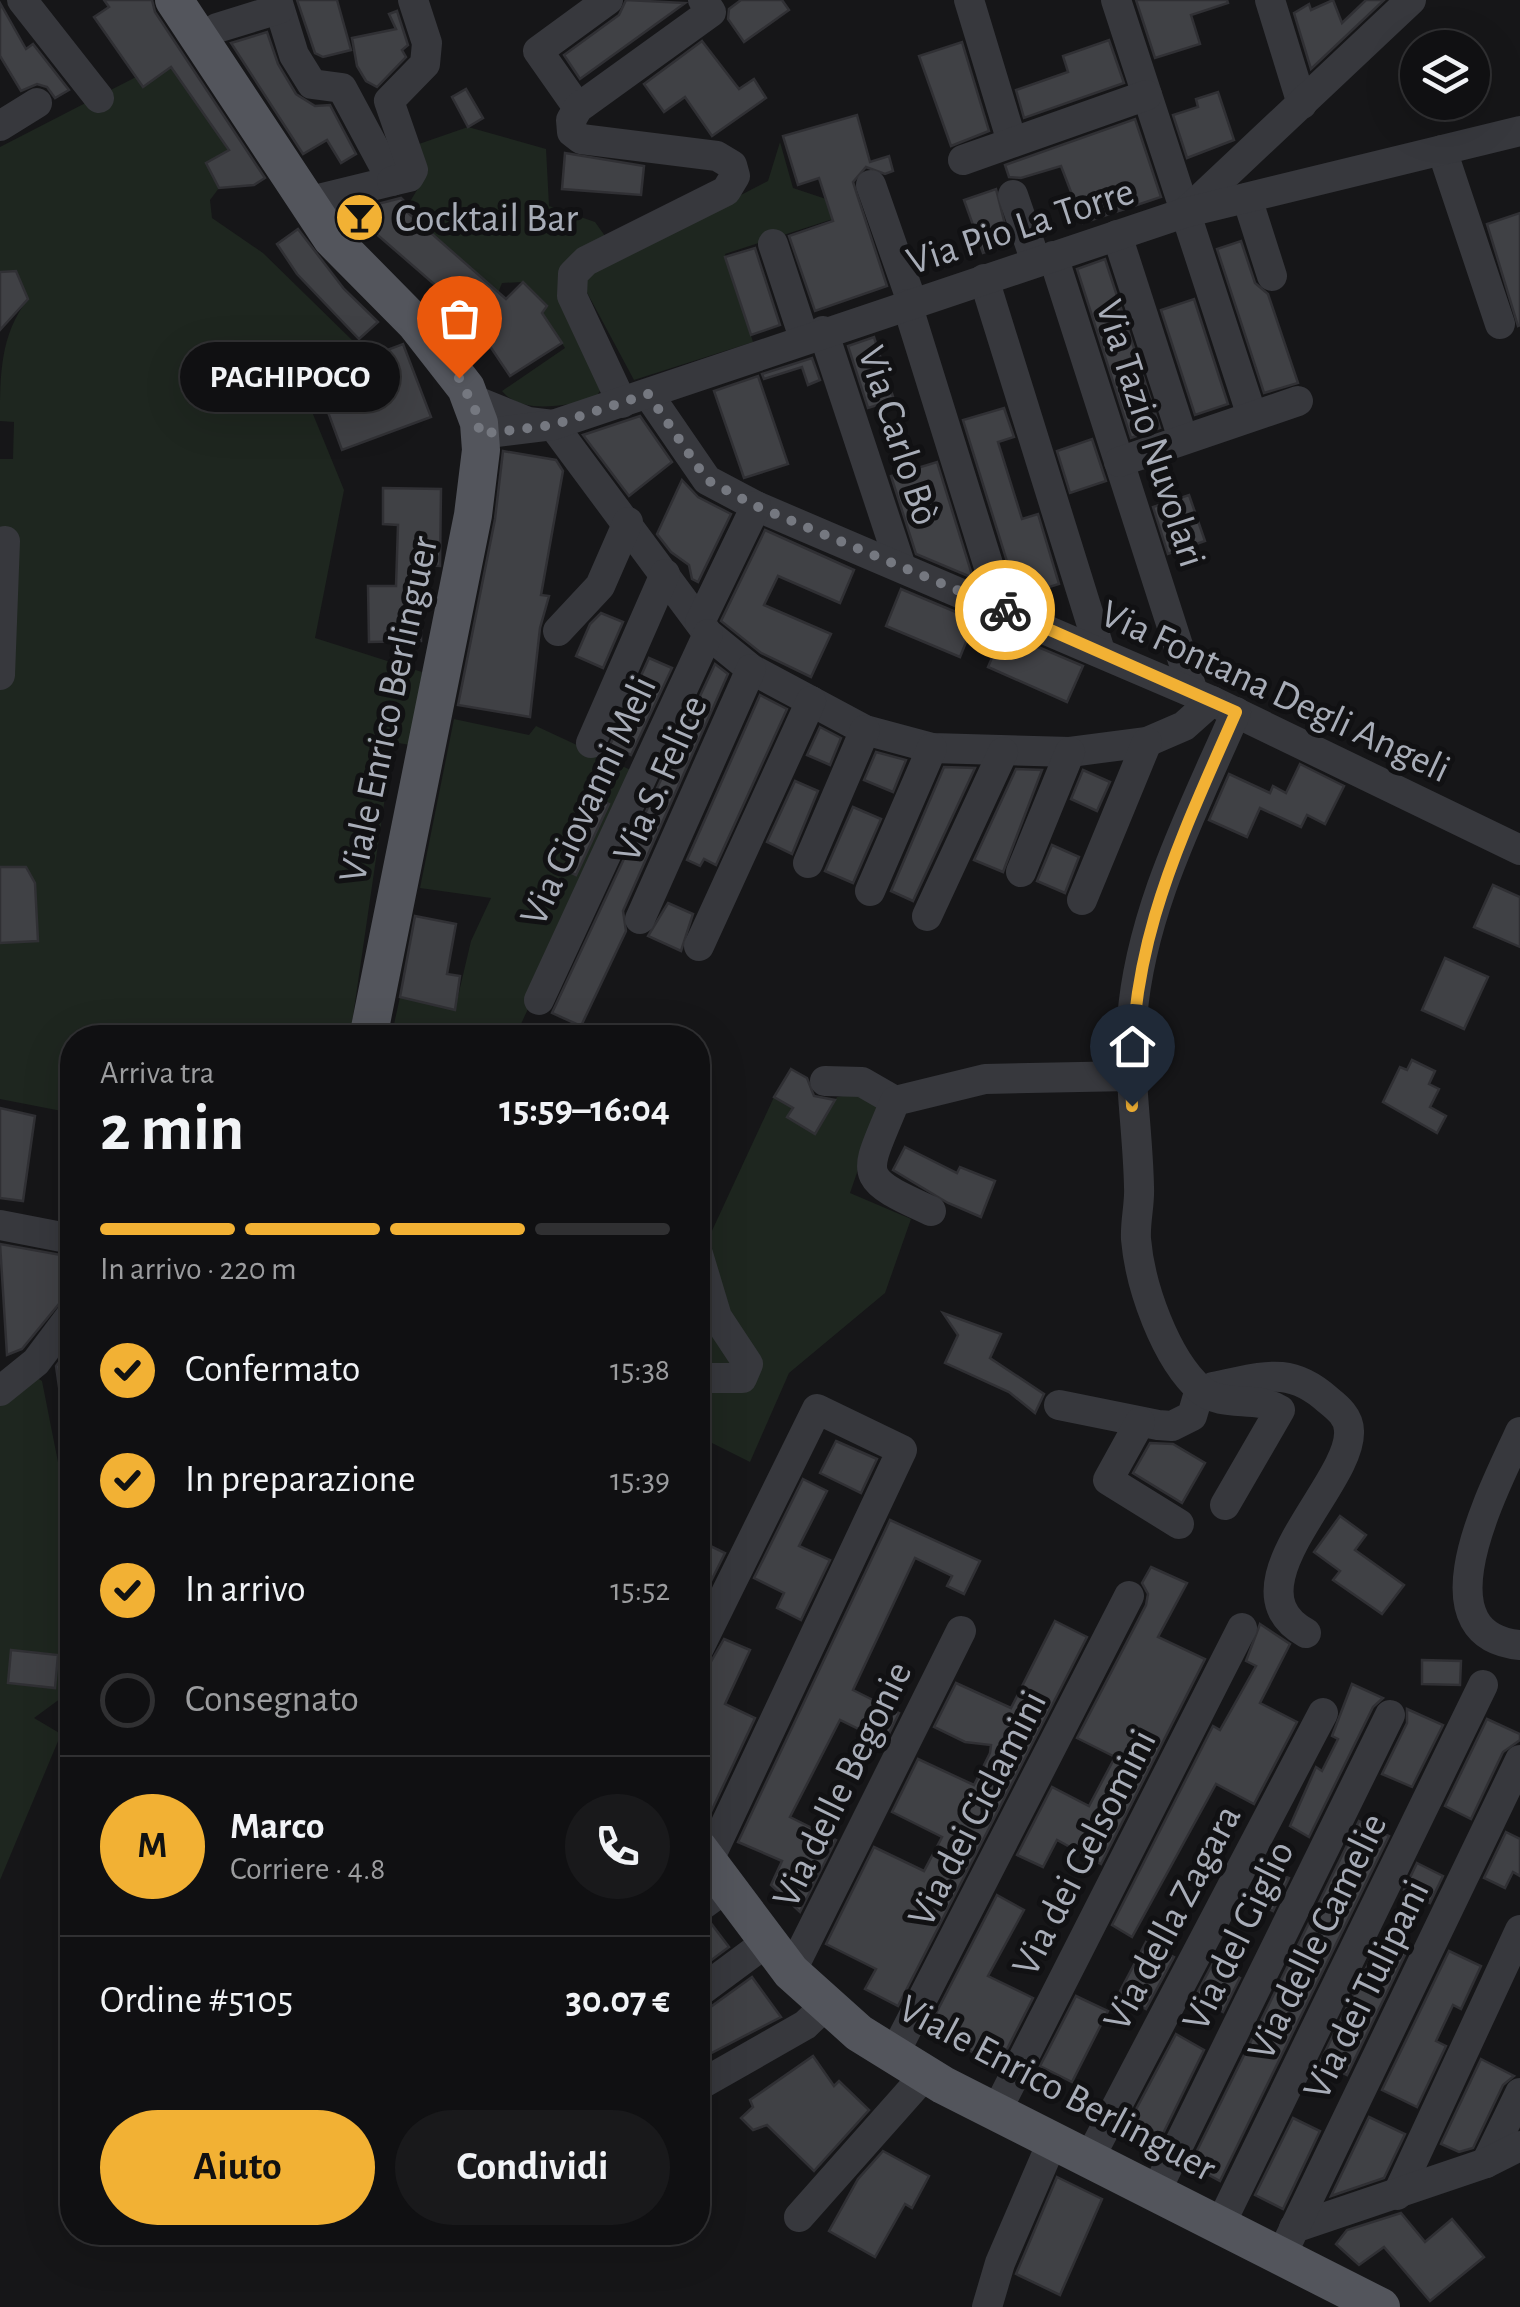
<!DOCTYPE html>
<html lang="it">
<meta charset="utf-8">
<style>
body{margin:0;font-family:"Alegreya Sans",sans-serif;background:#19191b;color:#f1f3f6;height:100vh;display:flex;flex-direction:column;font-size:38px;white-space:nowrap}
*{box-sizing:border-box;margin:0}
p{font-size:32px;color:#9c9d9f}
.icon{flex:none;width:55px;height:55px;fill:none;stroke:currentColor;stroke-width:2;stroke-linecap:round;stroke-linejoin:round}
.map{position:relative;flex:1;overflow:hidden}
.sheet{position:absolute;left:60px;top:1025px;width:650px;height:1220px;display:flex;flex-direction:column;background:#101012;border-radius:40px;box-shadow:0 10px 40px #0002,0 0 0 2px #303032}
.sheet>*{flex:none}
.tools{position:absolute;left:1400px;top:30px;display:grid;gap:20px}
.tools a{display:grid;place-items:center;width:90px;height:90px;border-radius:50%;background:#101012;box-shadow:0 10px 40px #0002,0 0 0 2px #303032;font-size:50px}
.pin{position:absolute;display:grid;place-items:center;width:85px;height:85px;color:#fff;margin:-102px -42px;border-radius:50% 50% 50% 0;rotate:-45deg;box-shadow:0 0 10px #0007}
.pin .icon{rotate:45deg}
.courier{position:absolute;display:grid;place-items:center;width:100px;height:100px;margin:-50px;border:8px solid #f2b134;border-radius:50%;background:#fff;color:#222;box-shadow:0 2px 12px #0007}
.bubble{position:absolute;height:70px;border-radius:35px;background:#101012;box-shadow:0 10px 40px #0002,0 0 0 2px #303032;font-size:32px;font-weight:700;line-height:70px;text-align:center}
.head em{font-style:normal;font-weight:700}
.head div{display:flex;flex-direction:column-reverse}
.head{display:flex;align-items:center;justify-content:space-between;height:170px;padding:0 40px}
h1{font-size:65px;font-weight:700;line-height:75px}
.bar{display:grid;grid-template-columns:repeat(4,1fr);gap:15px 10px;align-content:center;height:120px;padding:0 40px}
.bar i{height:12px;border-radius:8px;background:#303032}
.bar .current{background:#f2b134}
.bar p{grid-column:span 4}
.line{display:flex;align-items:center;gap:25px;padding:0 40px;border-top:2px solid #303032}
.line div{flex:1}
.round{display:grid;place-items:center;flex:none;width:105px;height:105px;border-radius:52px;background:#19191b}
ol{padding:0 40px;list-style:none}
li{display:flex;align-items:center;gap:30px;height:110px}
li p{margin-inline-start:auto}
li .icon{padding:10px;border-radius:50%;background:#f2b134;color:#111;stroke-width:4}
li:last-child{color:#9c9d9f}
li i{width:55px;height:55px;border:5px solid #303032;border-radius:50%}
.cta{display:flex;gap:20px;margin-top:auto;padding:20px 40px}
.cta a{flex:1;height:115px;border-radius:60px;background:#f2b134;color:#111;font-size:40px;font-weight:700;line-height:115px;text-align:center}
.cta a+a{background:#19191b;color:#f1f3f6}
.map>svg:first-child{display:block}
.green{fill:#1e261f}
.building{fill:#404145;stroke:#303034;stroke-width:2.5}
.lines{fill:none;stroke-linecap:round;stroke-linejoin:round}
.minor{stroke:#37383d;stroke-width:30}
.major{stroke:#53555c;stroke-width:38}
.done{stroke:#757880;stroke-width:10;stroke-dasharray:0 18}
.route{stroke:#f2b134;stroke-width:12}
.labels{text-anchor:middle;stroke-width:10;stroke-linejoin:round;paint-order:stroke}
.poi-label{font-size:40px;fill:#a8adb8;stroke:#111113;text-anchor:start}
.street-label{font-size:40px;fill:#a8adb8;stroke:#111113}
</style>
<div class="map">
<svg width="1520" height="2307" viewBox="0 0 1520 2307">
<rect width="100%" height="100%" fill="#161618"/>
<g class="green">
<path d="M172 67 229 150 206 163 219 188 210 200 212 218 263 253 354 342 297 375 344 490 315 638 422 672 410 745 393 742 350 1037 72 1038V1113L0 1099V459H13L14 422 0 421C0 375 0 335 28 299L16 271 0 272V147L136 77 143 86Z"/>
<path d="M468 127 546 149 549 206 595 222 605 236 580 251 602 388 594 400C566 404 523 416 502 391L565 348 542 313 547 306 523 282 502 283 498 293 418 222 421 216 408 205 420 185 416 145Z"/>
<polygon points="780,142 793,188 826,199 833,219 725,254 753,342 634,380 583,285 587,275 768,181"/>
<polygon points="454,719 529,735 536,726 637,773 515,1037 391,1038 400,997 455,1009 471,941 491,898 420,888"/>
<polygon points="886,1088 850,1193 911,1219 885,1293 789,1373 750,1462 698,1436 698,1261 774,1097 793,1108 787,1118 815,1134 837,1097"/>
<polygon points="37,1378 42,1381 72,1533 72,1690 34,1718 61,1734 0,1880 0,1403"/>
</g>
<g class="building">
<polygon points="104,0 152,0 155,12 265,178 254,185 219,188 206,163 229,150 171,67 143,87 94,17 109,7"/>
<polygon points="297,0 337,0 351,50 323,57 315,53"/>
<polygon points="626,0 685,3 580,79 564,55 619,15"/>
<polygon points="741,0 782,0 789,10 744,42 728,19 729,9"/>
<polygon points="1136,0 1227,0 1228,3 1191,15 1200,44 1155,58"/>
<polygon points="1333,0 1342,23 1366,0 1384,0 1311,69 1294,13 1309,4 1311,10"/>
<polygon points="0,3 26,49 33,44 69,90 55,98 47,87 37,84 21,91 0,56"/>
<polygon points="397,11 408,45 402,50 406,57 377,87 366,81 357,66 352,38 396,29 389,14"/>
<polygon points="267,32 278,64 296,94 315,106 330,105 356,154 341,163 327,140 303,154 231,43"/>
<polygon points="1109,40 1124,83 1024,118 1016,90 1068,72 1063,56"/>
<polygon points="702,41 739,89 754,79 766,98 712,136 685,97 664,112 644,84"/>
<polygon points="962,42 989,131 951,146 919,56"/>
<polygon points="466,89 483,118 468,127 452,97"/>
<polygon points="1218,92 1234,140 1187,158 1173,115 1198,107 1196,99"/>
<polygon points="857,115 870,162 889,156 893,171 885,174 866,167 853,182 887,286 815,311 789,236 833,221 819,178 798,185 783,136"/>
<polygon points="1135,119 1161,197 1083,223 1061,166 1021,178 1009,177 1005,165"/>
<polygon points="565,153 644,166 641,195 562,189"/>
<polygon points="996,189 1010,244 983,253 964,200"/>
<polygon points="401,198 411,208 407,212 506,299 523,282 547,306 542,313 562,343 510,376 477,327 480,324 350,211"/>
<polygon points="1520,213 1520,325 1518,326 1487,224"/>
<polygon points="298,229 344,289 378,322 359,339 297,274 277,244"/>
<polygon points="1241,241 1255,283 1268,294 1298,383 1264,393 1217,249"/>
<polygon points="755,248 780,325 751,335 725,257"/>
<polygon points="1105,259 1160,428 1131,438 1077,269"/>
<polygon points="16,271 28,299 0,330 0,272"/>
<polygon points="1194,299 1228,404 1195,415 1161,310"/>
<polygon points="874,337 894,400 868,408 848,346"/>
<polygon points="403,344 431,417 342,450 315,377"/>
<polygon points="812,358 820,380 808,385 802,367 764,379 762,374"/>
<polygon points="758,376 788,464 744,478 714,391"/>
<polygon points="1004,408 1014,437 998,442 1022,519 1038,514 1059,584 1018,597 963,420"/>
<polygon points="640,416 672,462 629,496 583,435"/>
<polygon points="1092,439 1106,481 1070,493 1057,451"/>
<polygon points="503,451 556,460 563,471 541,595 549,596 540,628 530,717 458,705 495,519"/>
<polygon points="937,462 973,578 916,554 891,476"/>
<polygon points="682,480 698,497 731,514 698,582 692,579 689,565 671,552 657,534"/>
<polygon points="383,488 441,489 440,566 421,565 421,641 369,642 368,586 396,586 398,525 383,524"/>
<polygon points="1189,495 1205,541 1168,554 1153,507"/>
<polygon points="765,530 854,570 840,603 778,576 764,605 831,634 811,677 761,653 721,621"/>
<polygon points="901,589 975,620 960,657 886,626"/>
<polygon points="601,613 623,622 603,668 576,656 590,624"/>
<polygon points="1003,632 1083,666 1067,702 988,667"/>
<polygon points="649,658 672,668 631,755 610,745"/>
<polygon points="715,664 728,674 623,911 626,931 581,1026 552,1013"/>
<polygon points="760,695 787,709 716,865 704,859 700,866 687,860"/>
<polygon points="820,727 841,738 830,765 807,755"/>
<polygon points="876,752 906,760 893,792 864,780"/>
<polygon points="1300,764 1344,786 1325,824 1307,815 1301,827 1260,808 1247,837 1209,820 1229,774 1270,793 1273,786 1286,793"/>
<polygon points="944,767 975,768 913,901 891,891"/>
<polygon points="1016,769 1042,770 1003,872 974,860"/>
<polygon points="1083,770 1110,782 1097,811 1071,799"/>
<polygon points="795,781 818,791 792,854 767,842"/>
<polygon points="601,800 609,804 576,875 567,871"/>
<polygon points="853,807 881,819 853,883 825,871"/>
<polygon points="1052,845 1079,857 1065,893 1037,881"/>
<polygon points="0,867 26,867 35,883 38,941 0,943"/>
<polygon points="1493,885 1520,897 1520,947 1474,927"/>
<polygon points="668,903 693,914 681,951 648,936"/>
<polygon points="415,916 456,924 447,974 460,976 455,1010 400,997"/>
<polygon points="1445,958 1488,977 1464,1029 1422,1010"/>
<polygon points="1412,1060 1435,1071 1429,1084 1439,1089 1430,1107 1446,1116 1437,1133 1383,1102 1400,1067 1407,1070"/>
<polygon points="791,1069 807,1078 814,1096 835,1100 815,1134 787,1117 793,1108 774,1097"/>
<polygon points="0,1108 35,1116 23,1201 0,1198"/>
<polygon points="905,1147 957,1173 960,1167 995,1181 981,1217 948,1203 893,1170"/>
<polygon points="0,1244 72,1257 72,1288 22,1349 7,1355"/>
<polygon points="943,1313 1001,1334 990,1358 1044,1394 1035,1413 1009,1392 945,1363 958,1335"/>
<polygon points="72,1345 72,1413 63,1414 56,1366"/>
<polygon points="836,1441 877,1459 861,1493 820,1473"/>
<polygon points="1150,1443 1173,1444 1205,1463 1182,1503 1133,1473"/>
<polygon points="803,1479 827,1491 799,1546 830,1560 801,1620 777,1608 784,1593 754,1578"/>
<polygon points="1340,1516 1366,1535 1355,1550 1404,1585 1382,1614 1333,1580 1340,1571 1314,1552"/>
<polygon points="890,1520 980,1561 964,1594 947,1586 952,1576 915,1558 853,1690 899,1713 885,1742 840,1720 790,1817 836,1840 800,1912 771,1885 782,1861 738,1842"/>
<polygon points="698,1540 725,1553 708,1587 698,1582"/>
<polygon points="1151,1567 1187,1583 1158,1637 1205,1659 1101,1864 1057,1840 1043,1867 1017,1855 1052,1787 1089,1806 1115,1757 1077,1738 1146,1605 1148,1594 1142,1583"/>
<polygon points="1055,1621 1087,1637 898,2006 865,1989 876,1969 826,1944 874,1847 924,1871 942,1837 892,1812 918,1759 974,1785 990,1753 991,1745 965,1742 934,1727 956,1683 1011,1708"/>
<polygon points="1260,1624 1290,1644 1260,1703 1297,1722 1254,1804 1216,1784 1132,1937 1112,1925 1213,1726 1220,1730 1256,1666 1246,1661"/>
<polygon points="724,1639 750,1650 725,1704 755,1718 709,1816 698,1805 698,1668 709,1665"/>
<polygon points="11,1650 58,1655 55,1688 8,1683"/>
<polygon points="1422,1660 1461,1661 1460,1685 1422,1684"/>
<polygon points="1352,1684 1383,1698 1373,1707 1309,1837 1290,1826 1316,1767 1322,1771 1338,1739 1332,1736"/>
<polygon points="1407,1709 1443,1725 1412,1787 1382,1774 1407,1723"/>
<polygon points="1487,1719 1520,1734 1520,1740 1503,1752 1471,1819 1445,1806"/>
<polygon points="1359,1821 1389,1836 1220,2181 1190,2165"/>
<polygon points="1506,1832 1520,1839 1520,1876 1513,1872 1505,1888 1484,1878"/>
<polygon points="1417,1863 1443,1876 1430,1903 1404,1890"/>
<polygon points="1264,1866 1289,1878 1273,1911 1247,1899"/>
<polygon points="997,1895 1024,1910 988,1976 1033,1998 998,2067 929,2027"/>
<polygon points="710,1922 729,1947 698,1970 698,1926"/>
<polygon points="1380,1940 1406,1953 1347,2075 1320,2062"/>
<polygon points="1146,1942 1174,1957 1146,2009 1118,1995"/>
<polygon points="1449,1951 1481,1966 1461,2009 1453,2005 1436,2041 1446,2046 1417,2107 1382,2090"/>
<polygon points="1213,1963 1240,1978 1223,2012 1195,1997"/>
<polygon points="752,1977 781,2017 698,2060 698,2011 709,2008"/>
<polygon points="1076,1996 1108,2011 1072,2082 1040,2066"/>
<polygon points="1176,2034 1204,2050 1155,2150 1124,2132"/>
<polygon points="813,2056 834,2086 839,2081 869,2110 814,2171 767,2125 753,2130 741,2118 753,2107 750,2100"/>
<polygon points="1481,2059 1514,2076 1503,2085 1473,2148 1459,2152 1441,2144"/>
<polygon points="1369,2117 1405,2134 1384,2178 1331,2196"/>
<polygon points="1293,2118 1320,2131 1283,2209 1255,2195"/>
<polygon points="883,2151 929,2176 912,2208 905,2204 875,2257 829,2231 858,2179"/>
<polygon points="1057,2177 1102,2199 1060,2295 1016,2274"/>
<polygon points="1401,2213 1425,2242 1452,2219 1484,2257 1430,2301 1384,2247 1359,2265 1336,2244 1347,2230"/>
</g>
<g class="lines">
<g class="minor">
<polyline points="22,0 99,98"/>
<polyline points="277,0 294,55 312,84 342,88 392,181 306,202"/>
<polyline points="969,0 1012,142"/>
<polyline points="1116,0 1252,416"/>
<polyline points="1270,0 1302,104"/>
<polyline points="200,39 217,28 279,9"/>
<polyline points="578,108 538,51 608,0"/>
<polyline points="0,126 37,103"/>
<polyline points="1442,150 1500,324"/>
<polyline points="963,160 1147,95"/>
<polyline points="392,181 409,177 413,170 389,101 425,64 427,43 413,0"/>
<polyline points="871,185 912,302"/>
<polyline points="1013,195 1036,262"/>
<polyline points="1247,198 1272,276"/>
<polyline points="1187,211 1411,0"/>
<polyline points="1117,235 1183,439"/>
<polyline points="773,244 804,338"/>
<polyline points="1053,256 1193,692"/>
<polyline points="984,279 1100,651"/>
<polyline points="907,304 1002,609"/>
<polyline points="823,331 900,564"/>
<polyline points="648,394 707,480 756,506 1212,701 1520,850"/>
<polyline points="471,399 528,422 553,425 708,634 751,669 865,730 932,748 1070,752 1147,742 1184,726 1212,701"/>
<polyline points="622,403 572,296 573,274 586,261 726,191 735,176 732,165 717,156 581,139 572,132 571,120 578,108 711,12 703,0"/>
<polyline points="480,434 553,425 1184,213 1520,131"/>
<polyline points="1119,462 1298,401"/>
<polyline points="700,622 756,506"/>
<polyline points="558,631 600,586 628,522"/>
<polyline points="0,675 5,541"/>
<polyline points="591,743 665,574"/>
<polyline points="808,863 865,730"/>
<polyline points="1021,872 1070,752"/>
<polyline points="870,891 932,748"/>
<polyline points="1082,900 1147,742"/>
<polyline points="927,916 1003,752"/>
<polyline points="640,919 751,669"/>
<polyline points="699,946 811,701"/>
<polyline points="539,1000 708,634"/>
<polyline points="825,1081 862,1082 895,1101"/>
<path d="M931 1211C853 1176 865 1176 895 1101L985 1079 1131 1076"/>
<polyline points="0,1225 72,1239"/>
<polyline points="698,1254 717,1317 748,1364 742,1378 698,1378"/>
<path d="M1213 1387C1261 1378 1288 1364 1328 1400 1338 1408 1349 1417 1349 1431 1352 1484 1224 1588 1306 1633"/>
<polyline points="0,1391 36,1362 72,1314"/>
<polyline points="1059,1405 1158,1425 1172,1426 1192,1416 1200,1389"/>
<polyline points="1140,1422 1108,1480 1179,1524"/>
<path d="M1520 1432C1496 1486 1415 1635 1520 1645"/>
<path d="M1225 1505 1280 1410C1257 1395 1223 1408 1201 1390 1165 1358 1140 1286 1136 1239 1135 1221 1140 1204 1139 1187 1138 1131 1128 1076 1132 1020 1140 911 1193 811 1236 712"/>
<polyline points="698,1650 817,1409 902,1450 714,1849 704,1857"/>
<polyline points="698,1908 727,1887"/>
<polyline points="791,1972 961,1631"/>
<polyline points="698,1993 768,1941"/>
<polyline points="893,2056 1129,1596"/>
<polyline points="698,2086 805,2025 825,2006"/>
<polyline points="996,2112 1242,1628"/>
<polyline points="1089,2159 1323,1713"/>
<polyline points="1486,2163 1520,2093"/>
<polyline points="1156,2191 1390,1715"/>
<polyline points="1397,2195 1520,1930"/>
<polyline points="799,2217 925,2075"/>
<polyline points="1221,2223 1483,1685"/>
<polyline points="1294,2228 1486,2163 1520,2146"/>
<polyline points="1282,2254 1520,1760"/>
<polyline points="987,2307 1000,2263 1053,2140"/>
</g>
<g class="major">
<polyline points="174,0 332,239 416,324 466,388 479,423 481,450 473,515 368,1038"/>
<polyline points="698,1848 791,1972 859,2033 943,2085 1381,2307"/>
</g>
</g>
<g class="lines">
<polyline class="done" points="459,378 475,409 480,434 553,425 648,394 707,480 756,506 1005,610"/>
<path class="route" d="M1005 610 1236 712C1176 849 1125 952 1132 1106"/>
</g>
<defs>
<symbol id="bar-disc" viewBox="-11 -11 22 22"><circle r="9.5" fill="#f2b134" stroke="#111113"/><path d="M-6-5H6L.8 .8V4.5H3.5V6h-7V4.5H-.8V.8Z" fill="#111"/></symbol>
</defs>
<g fill-rule="evenodd">
<use href="#bar-disc" x="332" y="190" width="55" height="55"/>
</g>
<g class="labels">
<g class="poi-label">
<text x="395" y="231">Cocktail Bar</text>
</g>
<g class="street-label">
<text transform="translate(1020 225) rotate(-18)" y="14">Via Pio La Torre</text>
<text transform="translate(1152 433) rotate(72)" y="14">Via Tazio Nuvolari</text>
<text transform="translate(900 435) rotate(72)" y="14">Via Carlo Bò</text>
<text transform="translate(1276 690) rotate(25)" y="14">Via Fontana Degli Angeli</text>
<text transform="translate(387 709) rotate(-78)" y="14">Viale Enrico Berlinguer</text>
<text transform="translate(659 778) rotate(-66)" y="14">Via S. Felice</text>
<text transform="translate(587 800) rotate(-65)" y="14">Via Giovanni Meli</text>
<text transform="translate(841 1784) rotate(-64)" y="14">Via delle Begonie</text>
<text transform="translate(976 1808) rotate(-63)" y="14">Via dei Ciclamini</text>
<text transform="translate(1083 1852) rotate(-63)" y="14">Via dei Gelsomini</text>
<text transform="translate(1171 1917) rotate(-62)" y="14">Via della Zagara</text>
<text transform="translate(1237 1935) rotate(-64)" y="14">Via del Giglio</text>
<text transform="translate(1316 1936) rotate(-64)" y="14">Via delle Camelie</text>
<text transform="translate(1365 1989) rotate(-64)" y="14">Via dei Tulipani</text>
<text transform="translate(1058 2087) rotate(28)" y="14">Viale Enrico Berlinguer</text>
</g>
</g>
</svg>
<div class="tools">
<a><svg class="icon" aria-label="layers" viewBox="0 0 24 24"><path d="M12 4l9 5-9 5-9-5zM3 14l9 5 9-5"/></svg></a>
</div>
<div class="pin" style="left:459px;top:378px;background:#ea580c"><svg class="icon" aria-label="bag" viewBox="0 0 24 24"><path d="M5 8h14l-1 12H6zM9 8a3 3 0 0 1 6 0"/></svg></div>
<div class="pin" style="left:1132px;top:1106px;background:#1f2937"><svg class="icon" aria-label="home" viewBox="0 0 24 24"><path d="M3 11l9-7 9 7M6 9v11h12V9"/></svg></div>
<div class="courier" style="left:1005px;top:610px"><svg class="icon" aria-label="bike" viewBox="0 0 24 24"><circle cx="6" cy="16" r="4"/><circle cx="18" cy="16" r="4"/><path d="M6 16l4-8h5l3 8M10 8l3 8H6M13 5h3"/></svg></div>
<div class="bubble" style="left:180px;top:342px;width:220px">PAGHIPOCO</div>
<section class="sheet">
<div class="head"><div><h1>2 min</h1><p>Arriva tra</p></div><em>15:59–16:04</em></div>
<div class="bar"><i class="current"></i><i class="current"></i><i class="current"></i><i></i><p>In arrivo · 220 m</p></div>
<ol>
<li><svg class="icon" aria-label="check" viewBox="0 0 24 24"><path d="M5 12l5 5 9-10"/></svg>Confermato<p>15:38</p></li>
<li><svg class="icon" aria-label="check" viewBox="0 0 24 24"><path d="M5 12l5 5 9-10"/></svg>In preparazione<p>15:39</p></li>
<li><svg class="icon" aria-label="check" viewBox="0 0 24 24"><path d="M5 12l5 5 9-10"/></svg>In arrivo<p>15:52</p></li>
<li><i></i>Consegnato</li>
</ol>
<div class="line" style="height:180px"><b class="round" style="background:#f2b134;color:#111">M</b><div><b>Marco</b><p>Corriere · 4.8</p></div><a class="round"><svg class="icon" aria-label="phone" viewBox="0 0 24 24"><path d="M5 4h4l2 5-3 2q2 4 5 5l2-3 5 2v4C11 20 4 13 5 4z"/></svg></a></div>
<div class="line" style="height:130px"><div>Ordine #5105</div><b>30.07 €</b></div>
<div class="cta"><a>Aiuto</a><a>Condividi</a></div>
</section>
</div>
